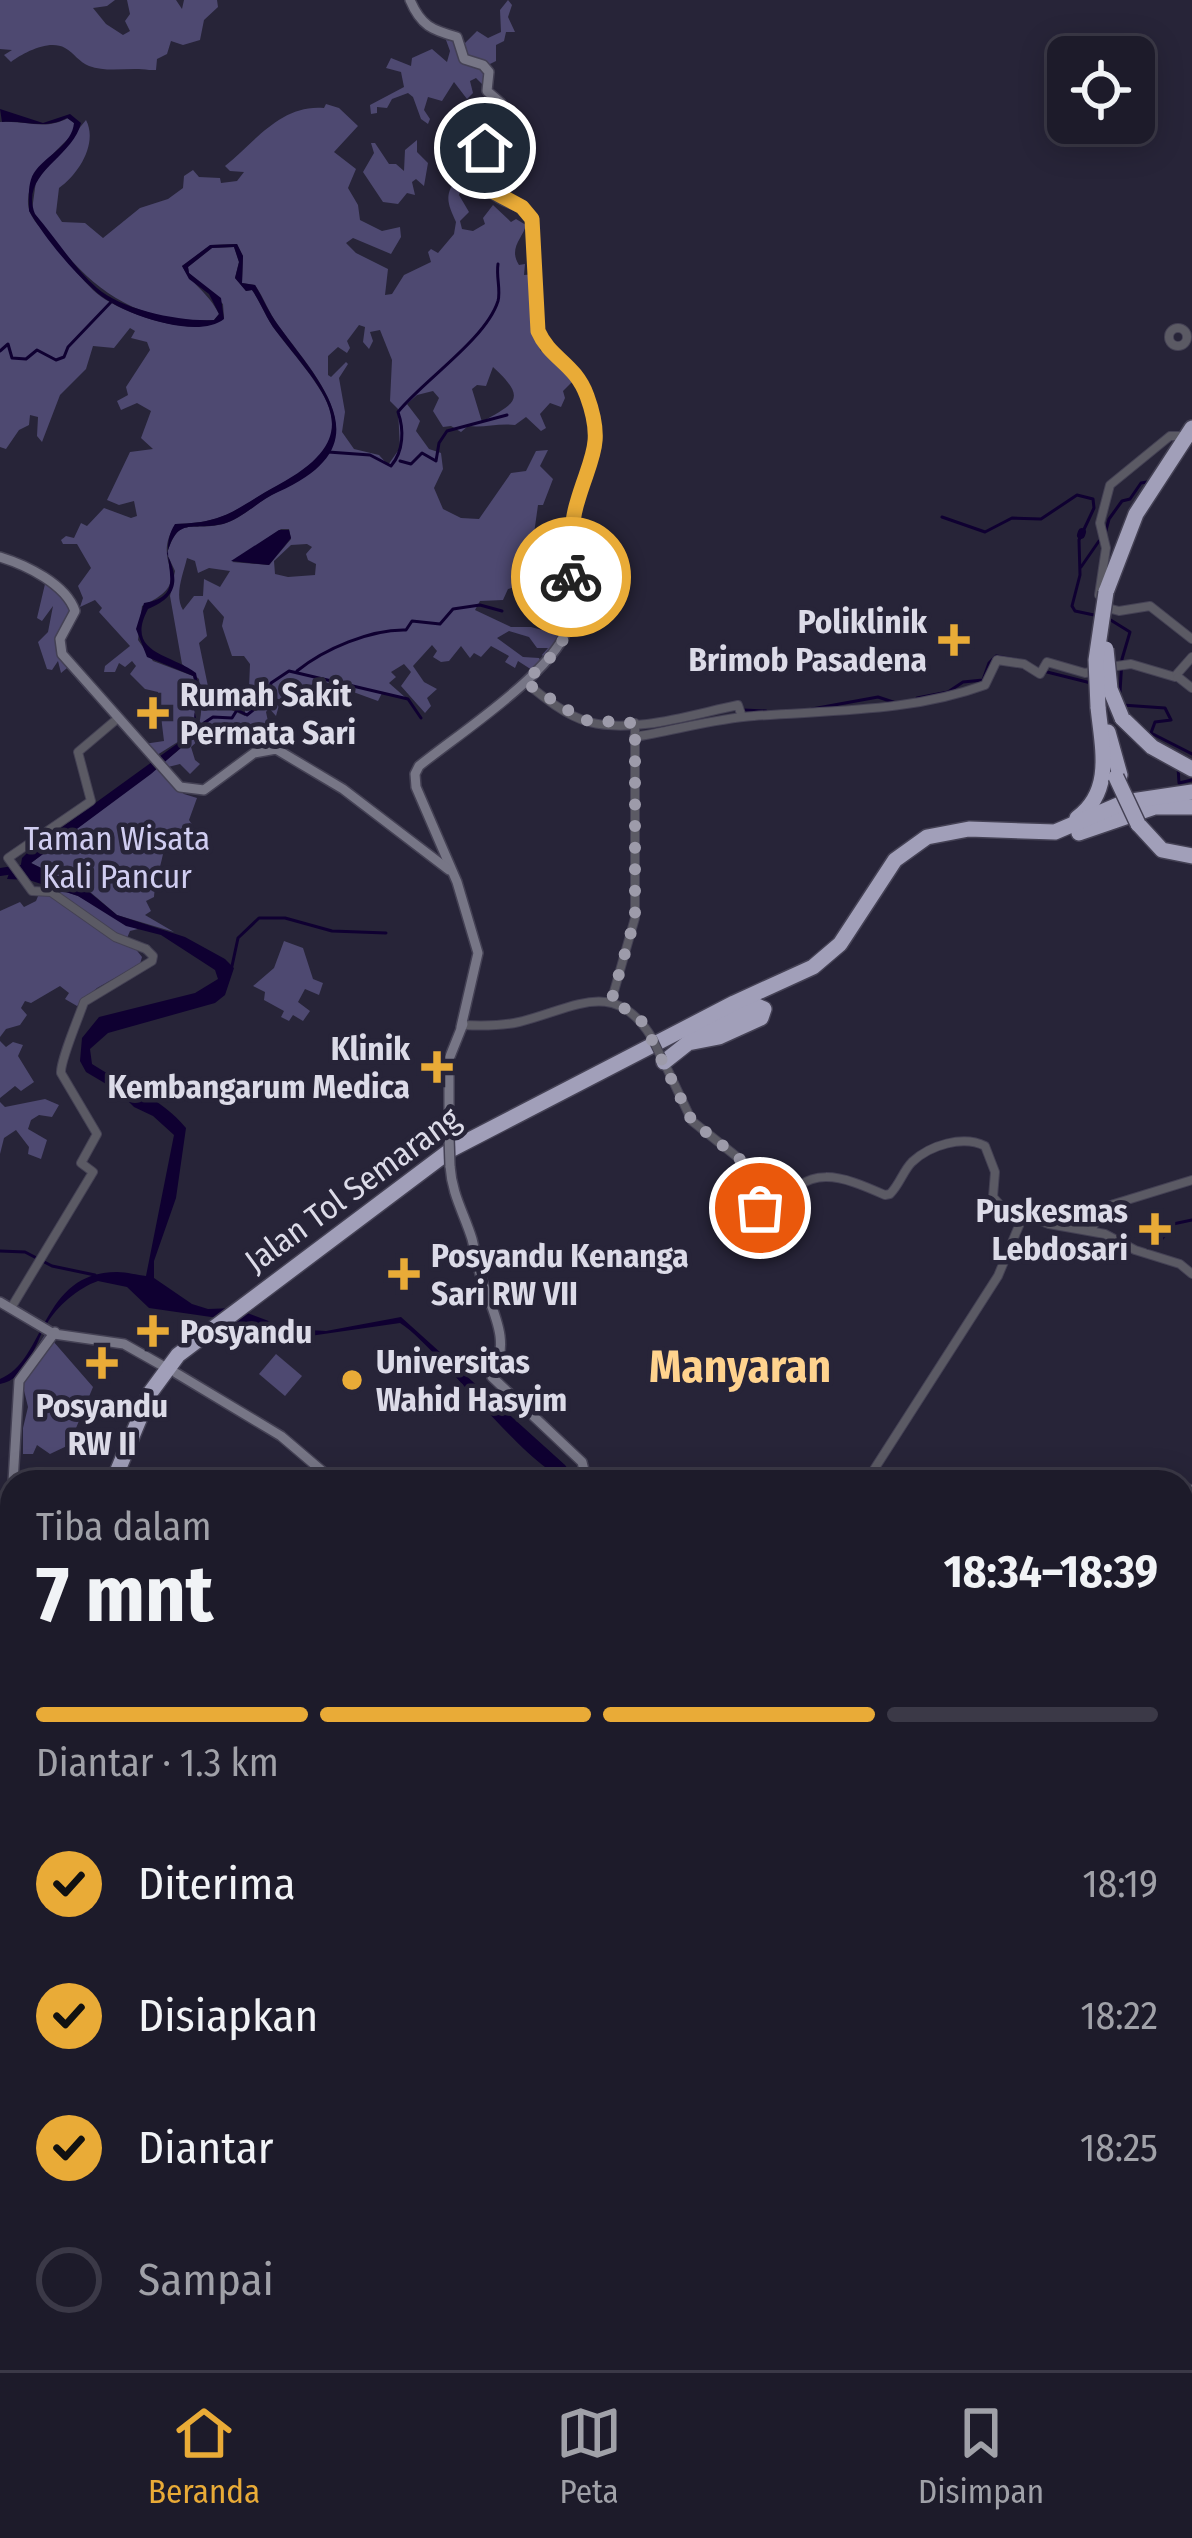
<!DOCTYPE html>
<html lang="id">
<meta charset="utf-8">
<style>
body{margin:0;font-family:"Fira Sans Condensed",sans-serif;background:#2a2836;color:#f1f3f6;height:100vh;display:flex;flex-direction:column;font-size:45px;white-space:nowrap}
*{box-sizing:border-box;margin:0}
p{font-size:39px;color:#a0a1a8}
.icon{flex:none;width:66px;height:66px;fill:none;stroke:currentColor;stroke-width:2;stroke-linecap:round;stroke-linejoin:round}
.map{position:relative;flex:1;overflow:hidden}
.panel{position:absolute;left:0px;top:1470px;width:1194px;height:900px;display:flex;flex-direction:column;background:#1d1b2a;border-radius:36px 36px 0 0;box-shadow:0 6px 30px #0003,0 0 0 3px #3b3947}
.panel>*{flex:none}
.controls{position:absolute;left:1047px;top:36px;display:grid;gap:24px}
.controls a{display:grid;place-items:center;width:108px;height:108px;border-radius:18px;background:#1d1b2a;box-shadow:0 6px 30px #0003,0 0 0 3px #3b3947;font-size:60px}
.pin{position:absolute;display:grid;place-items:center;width:102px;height:102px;color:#fff;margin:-51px;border:6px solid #fff;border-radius:50%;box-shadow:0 3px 12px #0007}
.courier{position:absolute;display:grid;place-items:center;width:120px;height:120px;margin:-60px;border:9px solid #e9ab37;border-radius:50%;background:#fff;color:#222;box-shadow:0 3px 15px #0007}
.headline em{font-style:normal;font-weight:700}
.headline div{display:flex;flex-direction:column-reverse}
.headline{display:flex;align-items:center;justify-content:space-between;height:204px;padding:0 36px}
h1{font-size:78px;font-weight:700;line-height:90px}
.bar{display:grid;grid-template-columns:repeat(4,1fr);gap:18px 12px;align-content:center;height:144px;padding:0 36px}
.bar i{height:15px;border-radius:9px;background:#3b3947}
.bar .current{background:#e9ab37}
.bar p{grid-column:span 4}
ol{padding:0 36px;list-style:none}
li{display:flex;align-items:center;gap:36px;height:132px}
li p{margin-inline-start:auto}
li .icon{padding:12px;border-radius:50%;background:#e9ab37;color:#111;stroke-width:4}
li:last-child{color:#a0a1a8}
li i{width:66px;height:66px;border:6px solid #3b3947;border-radius:50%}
.tabs{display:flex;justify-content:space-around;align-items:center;height:168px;border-top:3px solid #3b3947;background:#1d1b2a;font-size:33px;color:#a0a1a8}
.tabs a{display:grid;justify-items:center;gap:6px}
.tabs .current{color:#e9ab37}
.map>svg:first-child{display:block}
.green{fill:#4e4971;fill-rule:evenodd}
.water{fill:#0f0031}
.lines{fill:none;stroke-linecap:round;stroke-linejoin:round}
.stream{stroke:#0f0031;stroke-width:3}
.river{stroke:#0f0031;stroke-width:8}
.tertiary-casing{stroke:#444154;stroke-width:10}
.secondary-casing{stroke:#444154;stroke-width:12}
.trunk-casing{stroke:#444154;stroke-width:16}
.motorway-casing{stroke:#444154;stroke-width:18}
.tertiary{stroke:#5b5a64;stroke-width:8}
.secondary{stroke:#777686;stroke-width:9}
.trunk{stroke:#9796ad;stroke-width:14}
.motorway{stroke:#a19fb9;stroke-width:15}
.tertiary-bridge-casing{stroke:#444154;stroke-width:10;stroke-linecap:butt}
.secondary-bridge-casing{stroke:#444154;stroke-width:12;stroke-linecap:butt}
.motorway-bridge-casing{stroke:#444154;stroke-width:18;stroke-linecap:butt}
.tertiary-bridge{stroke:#5b5a64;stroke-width:8}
.secondary-bridge{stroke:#777686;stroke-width:9}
.motorway-bridge{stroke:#a19fb9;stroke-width:15}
.done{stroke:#9d9baa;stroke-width:12;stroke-dasharray:0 21.6}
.route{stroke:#e9ab37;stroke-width:15}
.poi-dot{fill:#e9ab37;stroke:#272438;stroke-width:4.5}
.labels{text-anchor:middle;stroke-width:9;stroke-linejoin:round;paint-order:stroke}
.poi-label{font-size:33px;font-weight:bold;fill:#dcdbe8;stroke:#272438;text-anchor:start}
.park-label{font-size:33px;fill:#d0cdf1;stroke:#272438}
.street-label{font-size:33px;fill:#dcdbe8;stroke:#272438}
.district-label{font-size:45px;font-weight:bold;fill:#ffd38e;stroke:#272438}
</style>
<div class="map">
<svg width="1192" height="2370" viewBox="0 0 1192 2370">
<rect width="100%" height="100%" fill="#272438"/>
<g class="green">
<path d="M0 0H115L107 6 93 8 106 24 123 35 130 31 125 21 130 14 127 0H176L182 9 184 0H217L218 7 204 20 200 40 183 45 171 41 167 54 157 59 156 70H149C130 67 107 73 89 66 79 62 74 53 65 48 49 39 23 53 11 62L4 55 12 50 0 49Z"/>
<polygon points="508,0 512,5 508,17 515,32 506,32 504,41 496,45 496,61 488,65 485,87 476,78 470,81 473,93 467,99 454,82 442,101 428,97 424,110 430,119 428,124 421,119 413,97 408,93 392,99 387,108 377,107 377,113 371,114 370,105 404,87 401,72 386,68 391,58 411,66 412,58 432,49 447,62 450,51 446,40 465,43 477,31 488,38 501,32 500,10"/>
<path d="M326 104 339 108 358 126 334 152 356 169 348 188 358 205 360 220 382 231 400 227 401 237 391 254 353 238 346 243 356 253 388 269 385 295 392 294 404 275 431 262 428 252 431 249 438 253 454 234 456 222C449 206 443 196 456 180L463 185 459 195 469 212 460 221 462 229 473 231 485 224 483 218 493 205 511 222 516 219 526 225C523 238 508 248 519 265L525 264 524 275 535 274 540 350 565 370 572 382 563 391 565 398 561 407 550 403 540 414 546 428 541 431 526 417 515 425C498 423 484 428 468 426L461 432 451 426 443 427 433 411 439 398 433 391 417 395 407 404 420 421 416 431 429 449 441 453 443 469 434 488 443 509 461 518 479 519 511 473 526 471 536 451 548 450 540 466 553 479 543 505H538L533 541 540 543 539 555 529 562 526 584 508 589 503 600 480 601 475 610 511 627H531L561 635 545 658 542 655 548 648H537L529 637 509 631 497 638 523 657 539 658 541 662 532 670 518 661 515 668 505 662 509 656 491 646 481 657 474 653 470 658 461 646 449 661 441 662 433 657 437 651 432 645 413 666 424 682 437 689 427 698 431 706 425 713 401 686 411 672 404 664 391 672 396 677 389 683 406 698 382 693 378 701 323 681 314 682 297 701C280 704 266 691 249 688L250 664 244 656H232L222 626 224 617 208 599 203 611 207 636 199 643 210 696 218 704 222 701 227 708 245 716V709L255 710 259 702 279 705 276 716 269 708 266 712 270 731 261 733 274 747 255 751 213 727 191 747 195 760 200 764 190 774 180 764 168 767 162 763C201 734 205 726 199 679L182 664 170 596 175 571 167 554C179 515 189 532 223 524 242 519 258 501 277 492 382 444 323 386 278 325 269 313 264 298 255 285L242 283 243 256 237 244 211 245 182 266C193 286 208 292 219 314L214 320C124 325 80 278 32 210L36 181 86 120C98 143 79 174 59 188L56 213 62 222 85 223 103 238 140 208 168 199 183 188 184 176 193 170 199 177 220 178 221 183 237 181 244 172 230 171 225 166C255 142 281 104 324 108ZM359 325 365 327 363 342 369 349 373 341 370 332 380 330 392 360 390 401 398 409 400 448 388 465 379 455 354 449 342 432 345 412 339 378 348 364 346 362 331 377 328 375V356L338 347 347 353 350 348 347 341ZM493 367C529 400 514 403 482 422L472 389 477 385 486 386ZM281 529H289L291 539 269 565 232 562ZM307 544 312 547 306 554 308 560 316 564 315 575 288 577 275 574 274 561 291 545ZM187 558 195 561 198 573 209 568 230 571 220 587 204 579 203 596H194L183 610C174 595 183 575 187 558Z"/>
<path d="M68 118 74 123V132C55 155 30 168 28 200 27 217 41 227 51 240 64 257 77 274 93 290 115 312 197 341 224 318L223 304 189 273 188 267 212 248 234 247 239 262 235 278 246 291 252 290C261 303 266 318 276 331 322 392 374 434 279 485 236 508 228 523 176 524 147 565 201 579 142 606L138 640 153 661 193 676C197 687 195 722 192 733L157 755 144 744 164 741 158 692 145 689 130 674 136 666 132 661 125 667 119 663 115 672H104L105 666 130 646 99 612 102 608 95 600 80 607 83 598 78 586 91 568 77 544H63L61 540 66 536 74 538 81 523 87 526 104 508 131 518 137 516 134 501 119 505 107 500 130 452 153 449 141 438 151 411 137 403 121 410 117 401 128 395 126 387 150 350 147 342 131 338 135 331 130 328 114 348 93 346 86 369 60 395 42 442 37 436 38 417 30 415 29 425 19 430 6 449 0 447V122C25 120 45 131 68 118Z"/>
<polygon points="417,140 417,152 428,163 424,186 416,179 412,182 415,195 407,193 398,204 383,202 363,172 374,153 371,143 375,143 389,164 396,164 404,171 405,150"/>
<polygon points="45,584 73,606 58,636 57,651 91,696 67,668 61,673 58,661 52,670 47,669 38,642 48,632 53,606 42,621 37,618"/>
<path d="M157 768 184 794 197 798 189 820 193 826 163 854C160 869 155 880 154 897L146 901 151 911 145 915 174 932 117 915 89 891 31 863Z"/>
<polygon points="43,884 78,896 138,929 130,931 127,938 142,957 140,964 97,988 77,1006 65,999 69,993 60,986 31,1003 25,1001 21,1008 27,1015 20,1025 6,1029 0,1037 0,911 20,902 24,907 36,901"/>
<polygon points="284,941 303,948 313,979 323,983 319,995 305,989 298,1002 310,1011 303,1021 293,1015 289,1021 281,1017 284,1011 264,1000 265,992 253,986 274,968"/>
<polygon points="0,1041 6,1047 13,1042 23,1045 18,1056 34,1082 21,1091 15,1086 0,1098"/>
<polygon points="45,1099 59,1105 52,1117 39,1115 31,1120 28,1129 47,1140 41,1159 28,1154 29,1147 16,1130 4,1138 0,1154 0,1102 5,1107"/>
<polygon points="46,1333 93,1387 69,1445 50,1454 37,1445 33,1454 23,1454 23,1428 28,1407 20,1374"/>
<polygon points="276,1354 302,1376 285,1396 259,1374"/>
</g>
<g class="water">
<path d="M0 109 43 123 70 114 81 123C73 158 19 173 35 214 56 238 73 267 97 288 122 310 181 322 214 320L219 314 209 294 189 279 182 266 210 245 237 244 243 256 242 283 255 285C263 298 269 313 278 325 323 387 383 445 278 492 259 500 242 519 223 524 190 531 178 516 167 554 180 581 177 597 148 609 124 654 172 654 196 673L201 699 194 709 199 732 151 774 31 863 88 891 117 915 185 937 225 959 234 968 225 995 215 1003 108 1033 90 1049 92 1064C124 1085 161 1097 186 1128L176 1198 154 1261V1278L192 1304 208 1309 234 1308 290 1329 326 1331 401 1317 565 1465 577 1482C535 1482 439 1347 400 1323L289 1339 218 1318 149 1308 127 1287 98 1281C78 1288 57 1306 46 1325 34 1346 27 1379 0 1384V1379C46 1361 40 1272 117 1272 127 1272 137 1275 146 1276L174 1135 153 1116 134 1107 118 1091 86 1072 80 1061 82 1038 99 1017 195 993 218 979 215 970 161 935 126 926 78 896 29 880 7 879 10 871 20 870 22 858 29 851 192 733C195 722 197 687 193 676L147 657 136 629 144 603C194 595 153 558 175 524 228 523 235 508 278 485 373 434 323 392 276 331 266 318 261 303 252 290L246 291 235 278 239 262 234 247 212 248 188 267 189 273 221 298 224 319C197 341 117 313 94 290 70 268 45 238 29 211 29 197 27 181 36 170 49 154 72 144 74 123L67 118C45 130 26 120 2 122Z"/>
<polygon points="279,530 289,530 291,538 269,565 231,561"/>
</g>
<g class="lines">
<g class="stream">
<polyline points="0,351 8,344 12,358 26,359 37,350 56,360 64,357 68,347 112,301"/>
<path d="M328 452 370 455 391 466C404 451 404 429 398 412 424 380 486 339 498 301 501 290 496 277 498 264"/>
<polyline points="400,461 411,464 422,453 436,461 439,443 447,431 507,415"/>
<polyline points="942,517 985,532 1012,518 1041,519 1077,495 1093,499 1094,508 1079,540 1080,575 1072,606 1075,611 1094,615"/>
<polyline points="1105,534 1109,519 1122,501 1130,499 1141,483 1147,482"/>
<polyline points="1081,567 1099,541"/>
<polyline points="1109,619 1130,632 1122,659 1120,692"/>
<path d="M297 671C324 649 371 629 406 630L412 621 440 624 453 609 480 605 502 611"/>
<polyline points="1043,671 1091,683"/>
<polyline points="917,698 948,692 963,682 983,680 989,663 996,656 1019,660"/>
<polyline points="1122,705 1165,708 1171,720 1155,722 1151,733 1192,754"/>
<polyline points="812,709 878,697 896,703"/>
<polyline points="744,710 766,711"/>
<polyline points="196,731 203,731 204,723 213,717 232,718 237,710 247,715 257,707 254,703 268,698 271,683 289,671 408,699 421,718"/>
<polyline points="1178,767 1179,783 1192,780"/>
<polyline points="232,966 238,938 259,918 285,918 332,931 386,933"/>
<polyline points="1158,1244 1173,1224 1192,1220"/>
<polyline points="0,1251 25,1252 52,1266 95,1275"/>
<polyline points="1182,1642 1192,1650"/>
<polyline points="1182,1934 1192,1942"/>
<polyline points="1182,2354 1192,2361"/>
<polyline points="996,2358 1007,2370"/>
</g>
<g class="river">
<polyline points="1081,535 1082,532"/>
<polyline points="0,872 20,869"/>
</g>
<defs>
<g id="tertiary">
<circle cx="1178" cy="337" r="9"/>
<polyline points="1099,595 1106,548 1100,523 1110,485 1170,436 1181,436"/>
<polyline points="1104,607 1119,611 1150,606 1192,639"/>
<polyline points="1110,667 1131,664 1175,677"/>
<polyline points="1177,674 1192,657"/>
<polyline points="1178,677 1192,688"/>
<path d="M525 682C542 696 566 716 589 722 634 734 693 714 738 705L742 717"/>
<polyline points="117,719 78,752 91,801 8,858 32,891 51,892 115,937 146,949"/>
<path d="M634 737C672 731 718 718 754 716 833 710 911 712 985 685L997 660 1024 664 1040 674 1047 662 1085 673 1096 671"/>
<polyline points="611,1002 635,918 635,723"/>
<path d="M463 1025C482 1026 501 1026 519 1022 573 1009 615 976 652 1038"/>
<path d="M663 1060 692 1121 746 1164 758 1205 767 1213 777 1211C806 1161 842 1176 885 1195L890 1194C900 1184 903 1171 912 1162 930 1145 963 1135 985 1146L995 1172 993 1197 1001 1206 1049 1224 1105 1234 1135 1250 1180 1264 1192 1274"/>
<polyline points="1092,1229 1101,1208 1192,1180"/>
<path d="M11 1308 93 1172 81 1163 97 1134 61 1073C60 1061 79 1017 84 1002L152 961 153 956 146 949"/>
<polyline points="866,1482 998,1276 1023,1216"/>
<polyline points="0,1726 12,1738"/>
<polyline points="1182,2097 1192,2079"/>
<polyline points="0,2160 12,2164"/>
<polyline points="1182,2175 1192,2177"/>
<polyline points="1182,2184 1192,2186"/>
<polyline points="1182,2221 1192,2223"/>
<polyline points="1182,2340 1192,2349"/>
<polyline points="556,2358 583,2370"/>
</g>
<g id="secondary">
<path d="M410 0C421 26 432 30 457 37L464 59 483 65 489 72 487 91 501 103C504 132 463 165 492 193 505 205 521 202 532 219L538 331C550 359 573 361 587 396 609 454 586 459 575 510 568 547 577 585 570 621 560 669 458 734 419 766L415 774 416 787 457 882 478 953 461 1027"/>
<path d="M0 557C26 565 66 584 75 611L60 639 62 654 180 787 204 790 254 753 276 749 343 789 449 870"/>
<polyline points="449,1137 449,1059 463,1024"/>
<path d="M450 1166C452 1195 464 1213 472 1239 476 1255 478 1271 484 1286 496 1318 510 1344 492 1377L582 1462 587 1482"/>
<polyline points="0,1302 54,1334 124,1344 163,1366"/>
<polyline points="176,1373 281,1436 335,1482"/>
<polyline points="13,1482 19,1381 55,1332"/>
<polyline points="1182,1488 1192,1490"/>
<polyline points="0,1556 12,1496"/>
<polyline points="0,2281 12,2258"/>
<polyline points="0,2307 12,2312"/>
<polyline points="44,2358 44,2370"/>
<polyline points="738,2370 740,2358"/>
</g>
<g id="trunk">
<polyline points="1182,1847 1192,1838"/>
<polyline points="1012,2358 1023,2370"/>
<polyline points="351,2370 358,2358"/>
</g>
<g id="motorway">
<polyline points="1106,592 1136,514 1192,428"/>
<polyline points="1122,718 1152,747 1192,769"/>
<polyline points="1108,732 1120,775"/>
<path d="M1077 818C1114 791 1102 747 1098 707"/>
<polyline points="1138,824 1162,850 1192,856"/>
<polyline points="1079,833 1155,807 1192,807"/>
<polyline points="664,1062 688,1043 719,1037 761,1018 764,1009 757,1006 711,1028 690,1032"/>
<polyline points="113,1482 150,1393 178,1355 452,1149 734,1003 813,967 840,944 895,860 927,837 969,829 1055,832 1125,802 1192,792"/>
<polyline points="0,1669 12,1656"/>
</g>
</defs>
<use href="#tertiary" class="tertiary-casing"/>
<use href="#secondary" class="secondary-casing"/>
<use href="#trunk" class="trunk-casing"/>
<use href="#motorway" class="motorway-casing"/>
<use href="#tertiary" class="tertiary"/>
<use href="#secondary" class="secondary"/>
<use href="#trunk" class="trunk"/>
<use href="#motorway" class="motorway"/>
<defs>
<polyline id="tertiary-bridge" points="652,1038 662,1059"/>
<polyline id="secondary-bridge" points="449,1137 450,1166"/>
<g id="motorway-bridge">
<polyline points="1106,649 1110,689 1122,718"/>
<polyline points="1098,707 1096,660 1106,592"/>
<polyline points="1116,777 1138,824"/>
</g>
</defs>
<use href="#tertiary-bridge" class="tertiary-bridge-casing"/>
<use href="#secondary-bridge" class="secondary-bridge-casing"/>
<use href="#motorway-bridge" class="motorway-bridge-casing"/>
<use href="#tertiary-bridge" class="tertiary-bridge"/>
<use href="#secondary-bridge" class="secondary-bridge"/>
<use href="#motorway-bridge" class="motorway-bridge"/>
</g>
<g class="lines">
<polyline class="done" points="571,577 567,631 558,650 525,682 583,720 635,723 635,918 611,1002 634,1013 644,1024 692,1121 746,1164 760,1208"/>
<path class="route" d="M485 148 482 164 490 190 522 207 532 219 538 331C550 359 575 363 587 396 605 445 590 457 577 503 570 526 571 552 571 577"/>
</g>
<g class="poi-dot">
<path d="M948 622h12v12h12v12h-12v12h-12v-12h-12v-12h12z"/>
<path d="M147 695h12v12h12v12h-12v12h-12v-12h-12v-12h12z"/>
<path d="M431 1049h12v12h12v12h-12v12h-12v-12h-12v-12h12z"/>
<path d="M1149 1211h12v12h12v12h-12v12h-12v-12h-12v-12h12z"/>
<path d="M398 1256h12v12h12v12h-12v12h-12v-12h-12v-12h12z"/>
<path d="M147 1313h12v12h12v12h-12v12h-12v-12h-12v-12h12z"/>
<path d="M96 1345h12v12h12v12h-12v12h-12v-12h-12v-12h12z"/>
<circle cx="352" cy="1380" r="12"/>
</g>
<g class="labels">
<g class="poi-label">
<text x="927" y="633" text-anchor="end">Poliklinik<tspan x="927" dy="38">Brimob Pasadena</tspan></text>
<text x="180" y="706">Rumah Sakit<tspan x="180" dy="38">Permata Sari</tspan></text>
<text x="410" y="1060" text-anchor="end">Klinik<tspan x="410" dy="38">Kembangarum Medica</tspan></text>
<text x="1128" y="1222" text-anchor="end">Puskesmas<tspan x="1128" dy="38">Lebdosari</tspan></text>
<text x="431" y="1267">Posyandu Kenanga<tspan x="431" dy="38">Sari RW VII</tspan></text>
<text x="180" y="1343">Posyandu</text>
<text x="376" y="1373">Universitas<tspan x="376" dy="38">Wahid Hasyim</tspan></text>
<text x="102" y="1417" text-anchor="middle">Posyandu<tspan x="102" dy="38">RW II</tspan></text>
</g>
<g class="park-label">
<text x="117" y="850">Taman Wisata<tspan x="117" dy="38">Kali Pancur</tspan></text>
</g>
<g class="street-label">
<text transform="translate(352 1189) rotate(-36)" y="12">Jalan Tol Semarang</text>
</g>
<g class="district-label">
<text x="740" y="1382">Manyaran</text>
</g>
</g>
</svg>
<div class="controls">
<a><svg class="icon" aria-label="locate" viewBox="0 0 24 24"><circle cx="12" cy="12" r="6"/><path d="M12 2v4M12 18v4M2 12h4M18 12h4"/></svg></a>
</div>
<div class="pin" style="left:760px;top:1208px;background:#ea580c"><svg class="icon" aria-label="bag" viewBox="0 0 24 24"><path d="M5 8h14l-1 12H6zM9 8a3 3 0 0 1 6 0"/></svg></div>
<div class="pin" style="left:485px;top:148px;background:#1f2937"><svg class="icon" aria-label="home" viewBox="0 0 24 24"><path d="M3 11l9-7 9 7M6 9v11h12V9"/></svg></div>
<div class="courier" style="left:571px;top:577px"><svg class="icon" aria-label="bike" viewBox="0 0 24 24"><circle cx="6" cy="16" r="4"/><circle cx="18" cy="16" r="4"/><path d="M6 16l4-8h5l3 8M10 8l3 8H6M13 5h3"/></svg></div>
<section class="panel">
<div class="headline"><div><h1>7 mnt</h1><p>Tiba dalam</p></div><em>18:34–18:39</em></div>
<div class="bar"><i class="current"></i><i class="current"></i><i class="current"></i><i></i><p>Diantar · 1.3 km</p></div>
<ol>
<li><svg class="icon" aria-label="check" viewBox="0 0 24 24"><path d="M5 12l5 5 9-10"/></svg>Diterima<p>18:19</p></li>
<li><svg class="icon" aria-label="check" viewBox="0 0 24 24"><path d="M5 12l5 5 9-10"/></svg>Disiapkan<p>18:22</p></li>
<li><svg class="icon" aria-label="check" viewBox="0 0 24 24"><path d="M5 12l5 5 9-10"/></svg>Diantar<p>18:25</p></li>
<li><i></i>Sampai</li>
</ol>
</section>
</div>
<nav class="tabs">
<a class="current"><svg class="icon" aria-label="home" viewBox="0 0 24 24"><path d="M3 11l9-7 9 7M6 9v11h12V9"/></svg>Beranda</a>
<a><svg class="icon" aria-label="map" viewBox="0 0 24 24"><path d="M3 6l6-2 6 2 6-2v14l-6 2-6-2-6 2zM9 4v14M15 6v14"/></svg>Peta</a>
<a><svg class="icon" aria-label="saved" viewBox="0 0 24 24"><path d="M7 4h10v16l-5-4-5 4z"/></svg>Disimpan</a>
</nav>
